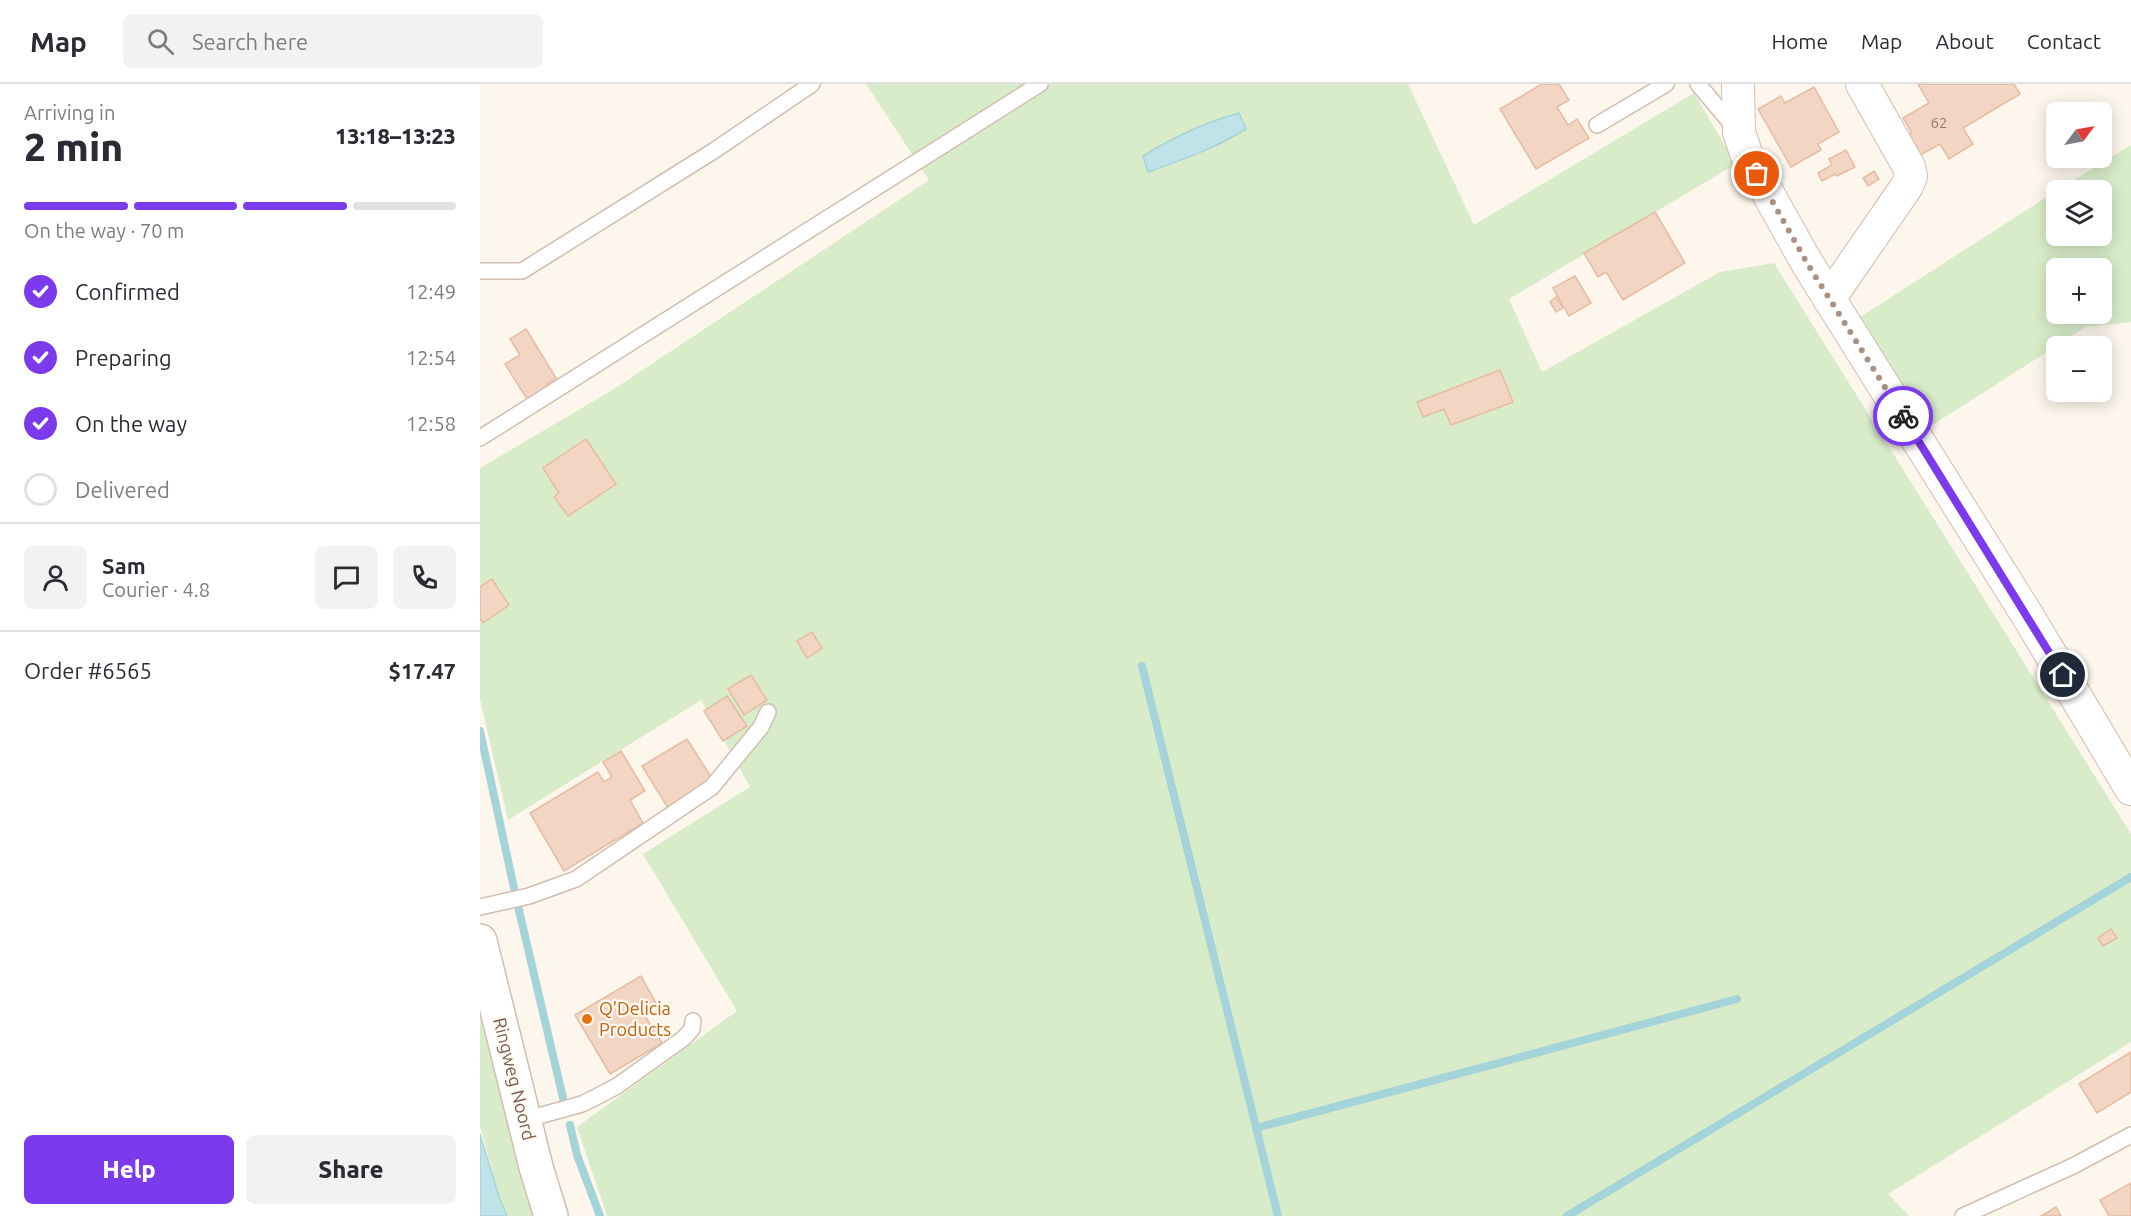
<!DOCTYPE html>
<meta charset="utf-8">
<style>
body{margin:0;font-family:Ubuntu,sans-serif;background:#f2f2f3;color:#2b2b33;height:100vh;display:flex;flex-direction:column;font-size:22px;white-space:nowrap}
*{box-sizing:border-box;margin:0}
p{font-size:20px;color:#7c7c81}
.icon{flex:none;width:33px;height:33px;fill:none;stroke:currentColor;stroke-width:2;stroke-linecap:round;stroke-linejoin:round}
.map{position:relative;flex:1;overflow:hidden}
.side{display:flex;flex-direction:column;background:#fff;width:480px}
.side>*{flex:none}
.needle{width:39px;rotate:58deg}
.buttons{position:absolute;left:1566px;top:18px;display:grid;gap:12px}
.buttons a{display:grid;place-items:center;width:66px;height:66px;border-radius:9px;background:#fff;box-shadow:0 3px 15px #0003;font-size:30px}
.pin{position:absolute;display:grid;place-items:center;width:51px;height:51px;color:#fff;margin:-26px;border:3px solid #fff;border-radius:50%;box-shadow:0 2px 6px #0007}
.courier{position:absolute;display:grid;place-items:center;width:60px;height:60px;margin:-30px;border:4px solid #7c3aed;border-radius:50%;background:#fff;color:#222;box-shadow:0 2px 8px #0007}
.head em{font-style:normal;font-weight:800}
.head div{display:flex;flex-direction:column-reverse}
.head{display:flex;align-items:center;justify-content:space-between;height:102px;padding:0 24px}
h1{font-size:39px;font-weight:800;line-height:45px}
.bar{display:grid;grid-template-columns:repeat(4,1fr);gap:9px 6px;align-content:center;height:72px;padding:0 24px}
.bar i{height:8px;border-radius:4px;background:#e1e1e2}
.bar .on{background:#7c3aed}
.bar p{grid-column:span 4}
.line{display:flex;align-items:center;gap:15px;padding:0 24px;border-top:2px solid #e1e1e2}
.line div{flex:1}
.round{display:grid;place-items:center;flex:none;width:63px;height:63px;border-radius:9px;background:#f2f2f3}
ol{padding:0 24px;list-style:none}
li{display:flex;align-items:center;gap:18px;height:66px}
li p{margin-inline-start:auto}
li .icon{padding:6px;border-radius:50%;background:#7c3aed;color:#fff;stroke-width:4}
li:last-child{color:#7c7c81}
li i{width:33px;height:33px;border:3px solid #e1e1e2;border-radius:50%}
.primary-button{display:flex;gap:12px;margin-top:auto;padding:12px 24px}
.primary-button a{flex:1;height:69px;border-radius:9px;background:#7c3aed;color:#fff;font-size:24px;font-weight:800;line-height:69px;text-align:center}
.primary-button a+a{background:#f2f2f3;color:#2b2b33}
header{display:flex;align-items:center;gap:36px;box-sizing:border-box;height:84px;padding:0 30px;background:#fff;border-bottom:2px solid #e1e1e2}
header strong{font-size:28px}
nav{display:flex;gap:33px;margin-inline-start:auto;font-size:21px}
.search{width:420px;height:54px;background:#f2f2f3;display:flex;align-items:center;gap:15px;box-sizing:border-box;padding:0 21px;border-radius:9px;color:#7c7c81;font-size:22px}
main{display:flex;flex:1;min-height:0}
.map>svg:first-child{display:block}
.green{fill:#d8ecc9;fill-rule:evenodd}
.water{fill:#bfe3e8;stroke:#a5d3da;stroke-width:1.5}
.lines{fill:none;stroke-linecap:round;stroke-linejoin:round}
.stream{stroke:#a5d3da;stroke-width:8}
.building{fill:#f3d5c3;stroke:#e6bba3;stroke-width:1.5}
.service-casing{stroke:#d1beb0;stroke-width:18}
.minor-casing{stroke:#d1beb0;stroke-width:34}
.tertiary-casing{stroke:#d1beb0;stroke-width:36}
.service{stroke:#fff;stroke-width:15}
.minor{stroke:#fff;stroke-width:32}
.tertiary{stroke:#fff;stroke-width:33}
.done{stroke:#a89285;stroke-width:6;stroke-dasharray:0 10.8}
.route{stroke:#7c3aed;stroke-width:8}
.food-dot{fill:#e8710a;stroke:#fffaf3;stroke-width:2}
.labels{text-anchor:middle;stroke-width:4.5;stroke-linejoin:round;paint-order:stroke}
.number-label{font-size:15px;fill:#987a6a}
.food-label{font-size:18px;fill:#c56008;stroke:#fffaf3;text-anchor:start}
.street-label{font-size:18px;fill:#7a5c4d;stroke:#fffaf3}
</style>
<header>
<strong>Map</strong>
<div class="search"><svg class="icon" aria-label="search" viewBox="0 0 24 24"><circle cx="10" cy="10" r="6"/><path d="M15 15l6 6"/></svg>Search here</div>
<nav><a>Home</a><a>Map</a><a>About</a><a>Contact</a></nav>
</header>
<main>
<section class="side">
<div class="head"><div><h1>2 min</h1><p>Arriving in</p></div><em>13:18–13:23</em></div>
<div class="bar"><i class="on"></i><i class="on"></i><i class="on"></i><i></i><p>On the way · 70 m</p></div>
<ol>
<li><svg class="icon" aria-label="check" viewBox="0 0 24 24"><path d="M5 12l5 5 9-10"/></svg>Confirmed<p>12:49</p></li>
<li><svg class="icon" aria-label="check" viewBox="0 0 24 24"><path d="M5 12l5 5 9-10"/></svg>Preparing<p>12:54</p></li>
<li><svg class="icon" aria-label="check" viewBox="0 0 24 24"><path d="M5 12l5 5 9-10"/></svg>On the way<p>12:58</p></li>
<li><i></i>Delivered</li>
</ol>
<div class="line" style="height:108px"><a class="round"><svg class="icon" aria-label="person" viewBox="0 0 24 24"><circle cx="12" cy="8" r="4"/><path d="M4 21q1-7 8-7t8 7"/></svg></a><div><b>Sam</b><p>Courier · 4.8</p></div><a class="round"><svg class="icon" aria-label="chat" viewBox="0 0 24 24"><path d="M4 5h16v11H9l-5 4z"/></svg></a><a class="round"><svg class="icon" aria-label="phone" viewBox="0 0 24 24"><path d="M5 4h4l2 5-3 2q2 4 5 5l2-3 5 2v4C11 20 4 13 5 4z"/></svg></a></div>
<div class="line" style="height:78px"><div>Order #6565</div><b>$17.47</b></div>
<div class="primary-button"><a>Help</a><a>Share</a></div>
</section>
<div class="map">
<svg width="1651" height="1132" viewBox="0 0 1651 1132">
<rect width="100%" height="100%" fill="#fdf6ec"/>
<g class="green">
<polygon points="386,0 928,0 994,141 1214,9 1256,80 1029,215 1062,288 1240,188 1294,179 1651,750 1651,958 1408,1110 1429,1132 127,1132 97,1043 257,927 163,770 270,703 221,616 28,736 0,615 0,384 134,305 449,96"/>
<path d="M1651 61V238L1606 243 1443 347 1374 237 1576 107V152H1622V106H1578ZM1576 184H1622V230H1576Z"/>
<polygon points="0,926 38,1084 54,1132 27,1132 19,1113 0,1041"/>
</g>
<g class="water">
<path d="M759 29 766 45C736 64 702 76 668 88L663 72C695 52 723 39 759 29Z"/>
<polygon points="0,1050 19,1113 27,1132 0,1132"/>
</g>
<g class="lines">
<g class="stream">
<polyline points="662,582 798,1132"/>
<polyline points="0,647 34,804"/>
<polyline points="38,822 83,1014"/>
<polyline points="90,1041 97,1071 120,1132"/>
<polyline points="776,1044 1257,915"/>
<polyline points="1087,1132 1651,793"/>
</g>
</g>
<g class="building">
<polygon points="1062,0 1079,0 1089,16 1077,23 1088,41 1097,35 1109,54 1056,85 1020,25"/>
<polygon points="1438,0 1534,0 1540,10 1483,44 1493,60 1469,75 1460,60 1433,75 1422,55 1432,49 1423,34 1449,19"/>
<polygon points="1334,3 1359,48 1338,60 1341,66 1311,83 1278,25 1301,12 1305,19"/>
<polygon points="1366,66 1375,83 1357,92 1355,90 1342,97 1338,89 1352,81 1349,75"/>
<polygon points="1394,87 1399,95 1388,102 1383,94"/>
<polygon points="1175,128 1205,179 1143,216 1126,188 1118,193 1104,169"/>
<polygon points="1095,192 1111,219 1089,232 1073,204"/>
<polygon points="1076,213 1083,224 1076,228 1070,218"/>
<polygon points="46,245 76,294 67,300 71,307 50,320 25,280 40,271 30,255"/>
<polygon points="1020,286 1033,318 971,341 964,325 943,333 937,318"/>
<polygon points="106,355 136,400 88,432 74,413 79,409 63,384"/>
<polygon points="12,495 29,521 3,539 0,534 0,503"/>
<polygon points="332,548 342,564 327,574 317,557"/>
<polygon points="271,591 287,616 264,631 248,605"/>
<polygon points="247,612 267,642 243,657 224,627"/>
<polygon points="207,655 233,696 188,724 162,682"/>
<polygon points="141,667 165,707 150,716 163,739 84,787 50,729 118,688 124,698 132,693 123,678"/>
<polygon points="1631,845 1637,854 1623,862 1618,854"/>
<polygon points="161,892 176,919 162,927 182,959 130,990 95,931"/>
<polygon points="1651,968 1651,1008 1617,1029 1599,1000"/>
<polygon points="1651,1099 1651,1132 1629,1132 1620,1116"/>
<polygon points="1576,1123 1581,1132 1561,1132"/>
</g>
<g class="lines">
<defs>
<g id="service">
<polyline points="1218,0 1255,44"/>
<polyline points="1117,41 1186,0"/>
<polyline points="0,187 42,187 235,66 332,0"/>
<polyline points="0,354 560,0"/>
<polyline points="0,823 49,812 96,795 232,703 281,643 288,628"/>
<polyline points="44,1036 102,1020 118,1012 137,1002 204,954 212,945 213,937"/>
<polyline points="1483,1132 1593,1082 1651,1051"/>
</g>
<g id="minor">
<polyline points="1258,0 1259,48 1267,72 1327,179 1549,534 1651,705"/>
<polyline points="1349,215 1427,102 1431,92 1429,83 1382,0"/>
</g>
<polyline id="tertiary" points="0,857 56,1083 71,1132"/>
</defs>
<use href="#service" class="service-casing"/>
<use href="#minor" class="minor-casing"/>
<use href="#tertiary" class="tertiary-casing"/>
<use href="#service" class="service"/>
<use href="#minor" class="minor"/>
<use href="#tertiary" class="tertiary"/>
</g>
<g class="lines">
<polyline class="done" points="1277,90 1327,179 1423,332"/>
<polyline class="route" points="1423,332 1583,591"/>
</g>
<circle class="food-dot" cx="107" cy="935" r="6"/>
<g class="labels">
<g class="number-label">
<text x="1459" y="44">62</text>
</g>
<g class="food-label">
<text x="119" y="931">Q'Delicia<tspan x="119" dy="21">Products</tspan></text>
</g>
<g class="street-label">
<text transform="translate(34 995) rotate(76)" y="6">Ringweg Noord</text>
</g>
</g>
</svg>
<div class="buttons">
<a><svg class="needle" viewBox="-14 -14 28 28"><path d="M0-13l5 13h-10z" fill="#e53935"/><path d="M0 13l5-13h-10z" fill="#7c7c81"/></svg></a>
<a><svg class="icon" aria-label="layers" viewBox="0 0 24 24"><path d="M12 4l9 5-9 5-9-5zM3 14l9 5 9-5"/></svg></a>
<a>+</a>
<a>−</a>
</div>
<div class="pin" style="left:1277px;top:90px;background:#ea580c"><svg class="icon" aria-label="bag" viewBox="0 0 24 24"><path d="M5 8h14l-1 12H6zM9 8a3 3 0 0 1 6 0"/></svg></div>
<div class="pin" style="left:1583px;top:591px;background:#1f2937"><svg class="icon" aria-label="home" viewBox="0 0 24 24"><path d="M3 11l9-7 9 7M6 9v11h12V9"/></svg></div>
<div class="courier" style="left:1423px;top:332px"><svg class="icon" aria-label="bike" viewBox="0 0 24 24"><circle cx="6" cy="16" r="4"/><circle cx="18" cy="16" r="4"/><path d="M6 16l4-8h5l3 8M10 8l3 8H6M13 5h3"/></svg></div>
</div>
</main>
